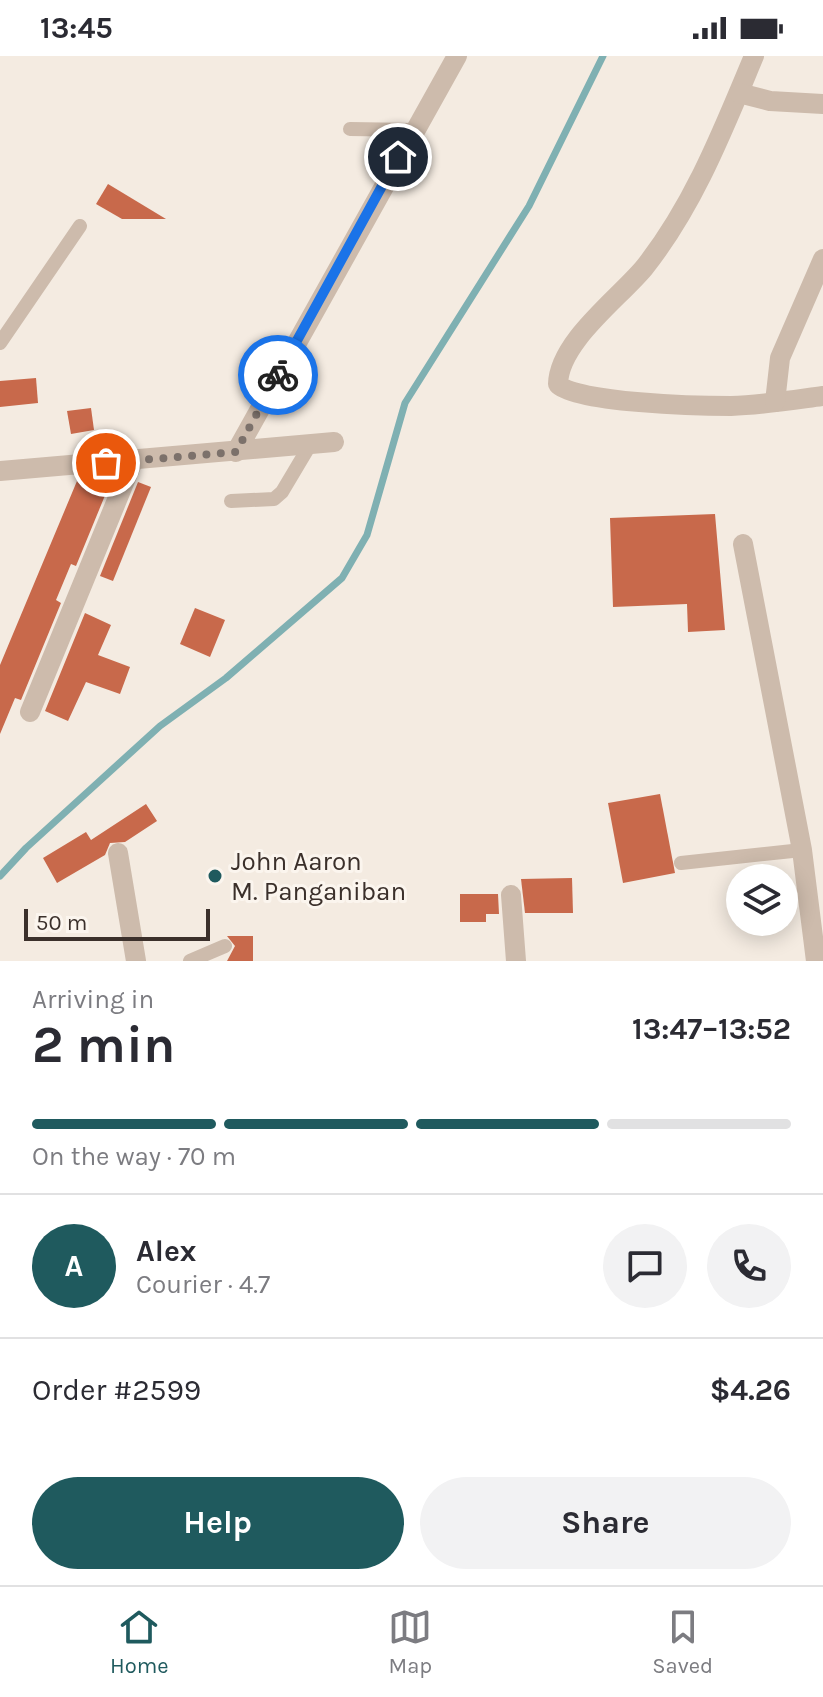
<!DOCTYPE html>
<meta charset="utf-8">
<style>
body{margin:0;font-family:Karla,sans-serif;background:#f2f2f3;color:#2b2b33;height:100vh;display:flex;flex-direction:column;font-size:30px;white-space:nowrap}
*{box-sizing:border-box;margin:0}
p{font-size:26px;color:#7c7c81}
.icon{flex:none;width:44px;height:44px;fill:none;stroke:currentColor;stroke-width:2;stroke-linecap:round;stroke-linejoin:round}
.map{position:relative;height:905px;overflow:hidden}
.sheet{display:flex;flex-direction:column;background:#fff;flex:1}
.sheet>*{flex:none}
.tools{position:absolute;left:726px;top:808px;display:grid;gap:16px}
.tools a{display:grid;place-items:center;width:72px;height:72px;border-radius:50%;background:#fff;box-shadow:0 4px 20px #0003;font-size:40px}
.scale{position:absolute;left:24px;bottom:20px;width:186px;box-sizing:border-box;padding-left:8px;border:4px solid #3b302b;border-top:0;font-size:22px;line-height:28px;white-space:nowrap;color:#3b302b;-webkit-text-stroke:6px #fbf5ee;paint-order:stroke}
.pin{position:absolute;display:grid;place-items:center;width:68px;height:68px;color:#fff;margin:-34px;border:4px solid #fff;border-radius:50%;box-shadow:0 2px 8px #0007}
.courier{position:absolute;display:grid;place-items:center;width:80px;height:80px;margin:-40px;border:6px solid #1a73e8;border-radius:50%;background:#fff;color:#222;box-shadow:0 2px 10px #0007}
.summary em{font-style:normal;font-weight:700}
.summary div{display:flex;flex-direction:column-reverse}
.summary{display:flex;align-items:center;justify-content:space-between;height:136px;padding:0 32px}
h1{font-size:52px;font-weight:700;line-height:60px}
.bar{display:grid;grid-template-columns:repeat(4,1fr);gap:12px 8px;align-content:center;height:96px;padding:0 32px}
.bar i{height:10px;border-radius:6px;background:#e1e1e2}
.bar .active{background:#1f5a5e}
.bar p{grid-column:span 4}
.line{display:flex;align-items:center;gap:20px;padding:0 32px;border-top:2px solid #e1e1e2}
.line div{flex:1}
.round{display:grid;place-items:center;flex:none;width:84px;height:84px;border-radius:42px;background:#f2f2f3}
.button{display:flex;gap:16px;margin-top:auto;padding:16px 32px}
.button a{flex:1;height:92px;border-radius:48px;background:#1f5a5e;color:#fff;font-size:32px;font-weight:700;line-height:92px;text-align:center}
.button a+a{background:#f2f2f3;color:#2b2b33}
.status{display:flex;justify-content:space-between;align-items:center;height:56px;padding:0 40px;background:#fff;direction:ltr}
.status svg{height:22px;fill:currentColor}
.tab-bar{display:flex;justify-content:space-around;align-items:center;height:112px;border-top:2px solid #e1e1e2;background:#fff;font-size:22px;color:#7c7c81}
.tab-bar a{display:grid;justify-items:center;gap:4px}
.tab-bar .active{color:#1f5a5e}
.map>svg:first-child{display:block}
.lines{fill:none;stroke-linecap:round;stroke-linejoin:round}
.stream{stroke:#7fb0b2;stroke-width:7}
.building{fill:#c8694b}
.lane{stroke:#cdbbac;stroke-width:14}
.street{stroke:#cdbbac;stroke-width:20}
.done{stroke:#7c716b;stroke-width:8;stroke-dasharray:0 14.4}
.route{stroke:#1a73e8;stroke-width:10}
.poi-dot{fill:#1f5a5e;stroke:#fbf5ee;stroke-width:3}
.labels{text-anchor:middle;stroke-width:6;stroke-linejoin:round;paint-order:stroke}
.poi-label{font-size:26px;fill:#3b302b;stroke:#fbf5ee;text-anchor:start}
</style>
<div class="status"><b>13:45</b><svg viewBox="0 0 49 12"><path d="M0 12V9h3v3zM5 12V6h3v6zM10 12V3h3v9zM15 12V0h3v12zM26 1h20v11H26zM47 4h2v5h-2z"/></svg></div>
<div class="map">
<svg width="823" height="905" viewBox="0 0 823 905">
<rect width="100%" height="100%" fill="#f4ebe1"/>
<g class="lines">
<polyline class="stream" points="0,820 26,792 160,670 226,622 342,522 367,479 405,347 529,150 603,0"/>
</g>
<g class="building">
<polygon points="108,128 166,163 122,163 96,148"/>
<polygon points="36,322 38,347 0,351 0,325"/>
<polygon points="91,352 94,374 71,378 67,355"/>
<polygon points="77,425 106,437 76,510 71,508 56,544 61,547 21,644 15,642 0,678 0,609"/>
<polygon points="138,426 151,431 113,525 100,520"/>
<polygon points="715,458 725,574 688,576 687,548 613,551 610,462"/>
<polygon points="195,552 225,564 210,601 180,588"/>
<polygon points="85,557 111,569 98,599 130,611 120,638 86,626 68,665 45,655"/>
<polygon points="660,738 675,817 623,827 608,747"/>
<polygon points="146,748 157,765 125,786 110,787 105,799 57,827 43,802 86,776 91,784"/>
<polygon points="572,822 573,857 525,857 521,823"/>
<polygon points="460,838 498,838 499,858 486,858 486,866 460,866"/>
<polygon points="227,880 253,880 253,905 227,905 235,890"/>
</g>
<g class="lines">
<g class="lane">
<polyline points="350,73 413,74"/>
<polyline points="0,287 80,170"/>
<polyline points="231,445 274,443 282,436 310,389"/>
<polyline points="681,807 802,794"/>
<polyline points="190,905 225,890"/>
</g>
<g class="street">
<path d="M754 0C723 74 694 149 644 212 618 243 559 286 558 328 574 347 702 350 731 350 762 349 793 344 823 340"/>
<polyline points="739,37 770,45 823,48"/>
<polyline points="775,346 780,302 823,203"/>
<polyline points="236,396 457,0"/>
<polyline points="0,415 334,386"/>
<polyline points="743,488 802,794 816,905"/>
<polyline points="30,656 133,405"/>
<polyline points="118,797 136,905"/>
<polyline points="511,839 516,905"/>
</g>
</g>
<g class="lines">
<polyline class="done" points="106,407 236,396 278,319"/>
<polyline class="route" points="278,319 398,101"/>
</g>
<circle class="poi-dot" cx="215" cy="820" r="8"/>
<g class="labels">
<g class="poi-label">
<text x="231" y="814">John Aaron<tspan x="231" dy="30">M. Panganiban</tspan></text>
</g>
</g>
</svg>
<div class="tools">
<a><svg class="icon" aria-label="layers" viewBox="0 0 24 24"><path d="M12 4l9 5-9 5-9-5zM3 14l9 5 9-5"/></svg></a>
</div>
<div class="scale">50 m</div>
<div class="pin" style="left:106px;top:407px;background:#ea580c"><svg class="icon" aria-label="bag" viewBox="0 0 24 24"><path d="M5 8h14l-1 12H6zM9 8a3 3 0 0 1 6 0"/></svg></div>
<div class="pin" style="left:398px;top:101px;background:#1f2937"><svg class="icon" aria-label="home" viewBox="0 0 24 24"><path d="M3 11l9-7 9 7M6 9v11h12V9"/></svg></div>
<div class="courier" style="left:278px;top:319px"><svg class="icon" aria-label="bike" viewBox="0 0 24 24"><circle cx="6" cy="16" r="4"/><circle cx="18" cy="16" r="4"/><path d="M6 16l4-8h5l3 8M10 8l3 8H6M13 5h3"/></svg></div>
</div>
<section class="sheet">
<div class="summary"><div><h1>2 min</h1><p>Arriving in</p></div><em>13:47–13:52</em></div>
<div class="bar"><i class="active"></i><i class="active"></i><i class="active"></i><i></i><p>On the way · 70 m</p></div>
<div class="line" style="height:144px"><b class="round" style="background:#1f5a5e;color:#fff">A</b><div><b>Alex</b><p>Courier · 4.7</p></div><a class="round"><svg class="icon" aria-label="chat" viewBox="0 0 24 24"><path d="M4 5h16v11H9l-5 4z"/></svg></a><a class="round"><svg class="icon" aria-label="phone" viewBox="0 0 24 24"><path d="M5 4h4l2 5-3 2q2 4 5 5l2-3 5 2v4C11 20 4 13 5 4z"/></svg></a></div>
<div class="line" style="height:104px"><div>Order #2599</div><b>$4.26</b></div>
<div class="button"><a>Help</a><a>Share</a></div>
</section>
<nav class="tab-bar">
<a class="active"><svg class="icon" aria-label="home" viewBox="0 0 24 24"><path d="M3 11l9-7 9 7M6 9v11h12V9"/></svg>Home</a>
<a><svg class="icon" aria-label="map" viewBox="0 0 24 24"><path d="M3 6l6-2 6 2 6-2v14l-6 2-6-2-6 2zM9 4v14M15 6v14"/></svg>Map</a>
<a><svg class="icon" aria-label="saved" viewBox="0 0 24 24"><path d="M7 4h10v16l-5-4-5 4z"/></svg>Saved</a>
</nav>
